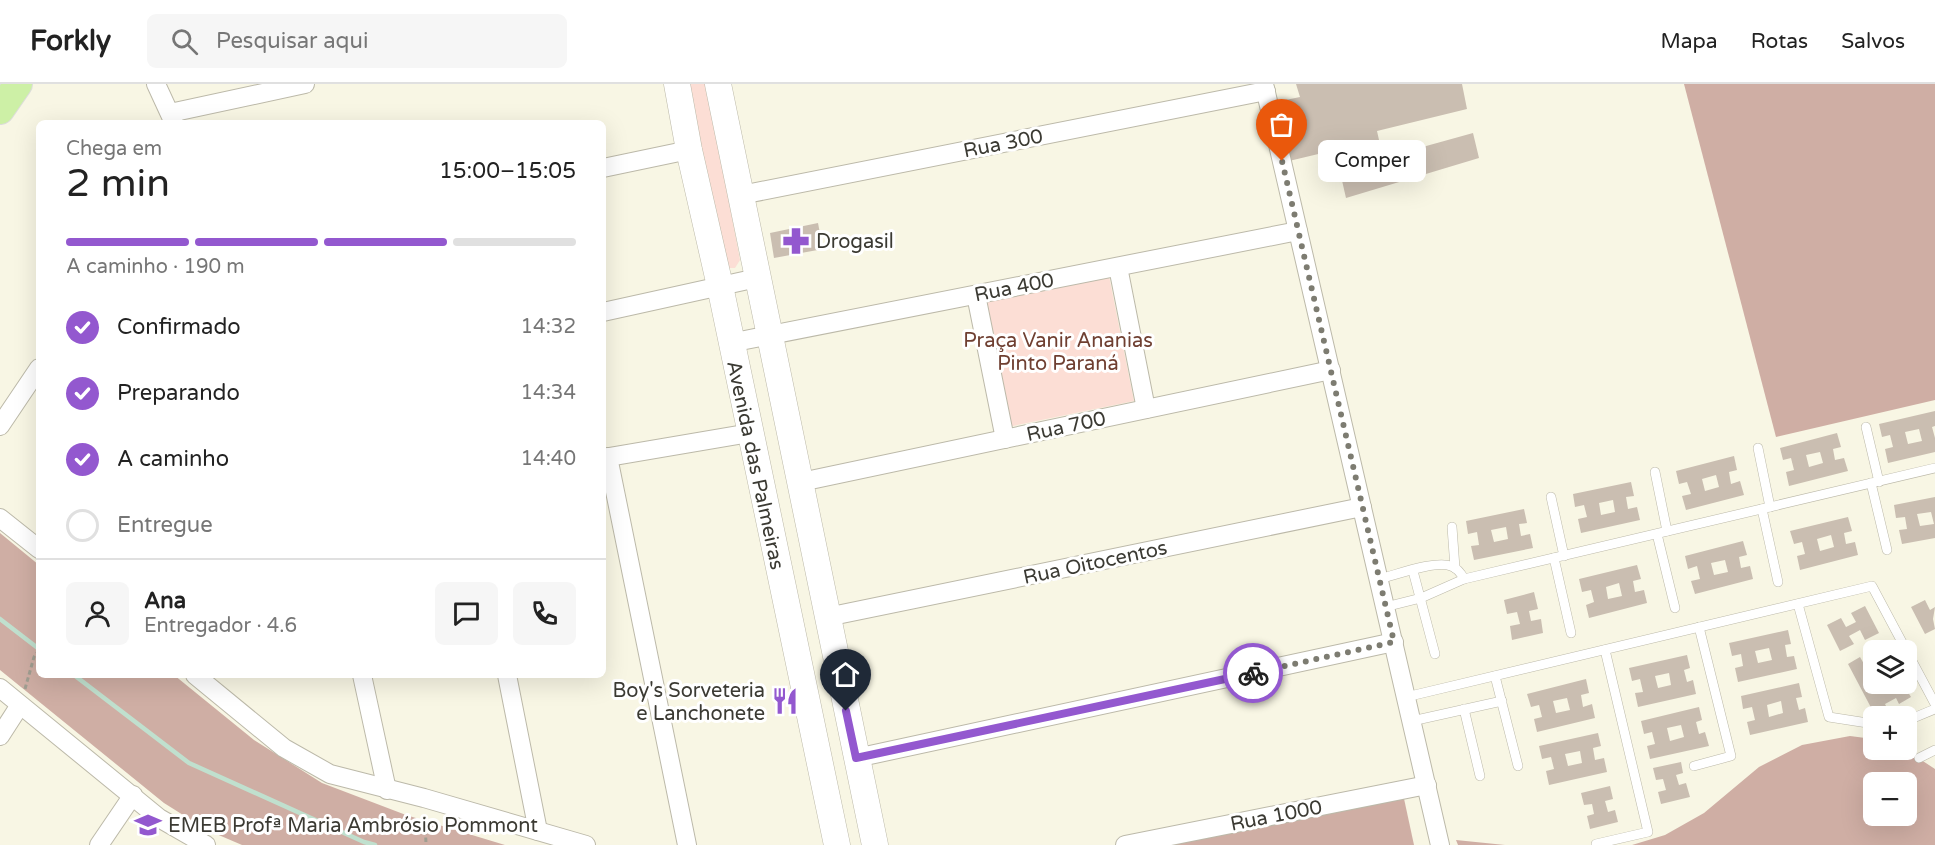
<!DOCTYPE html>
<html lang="pt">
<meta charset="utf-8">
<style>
body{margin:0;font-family:"Varela Round",sans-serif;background:#f6f6f6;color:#222;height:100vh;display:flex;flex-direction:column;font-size:22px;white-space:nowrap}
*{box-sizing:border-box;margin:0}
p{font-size:20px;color:#767676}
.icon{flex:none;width:33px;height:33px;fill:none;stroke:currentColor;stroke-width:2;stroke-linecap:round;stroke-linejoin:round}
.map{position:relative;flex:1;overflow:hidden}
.panel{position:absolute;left:36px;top:36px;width:570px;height:558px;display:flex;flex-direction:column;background:#fff;border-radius:9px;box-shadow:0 6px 24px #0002}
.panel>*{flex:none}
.buttons{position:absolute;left:1863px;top:556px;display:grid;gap:12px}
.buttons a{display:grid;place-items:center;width:54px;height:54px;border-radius:9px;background:#fff;box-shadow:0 6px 24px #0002;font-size:30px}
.pin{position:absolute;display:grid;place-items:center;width:51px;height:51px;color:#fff;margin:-62px -26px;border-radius:50% 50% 50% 0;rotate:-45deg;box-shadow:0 0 6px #0007}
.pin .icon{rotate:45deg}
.courier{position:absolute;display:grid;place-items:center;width:60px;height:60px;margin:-30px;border:4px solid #9358cf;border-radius:50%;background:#fff;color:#222;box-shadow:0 2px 8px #0007}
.bubble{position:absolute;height:42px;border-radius:9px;background:#fff;box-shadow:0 6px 24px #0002;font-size:20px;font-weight:600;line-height:42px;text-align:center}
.summary em{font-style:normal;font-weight:600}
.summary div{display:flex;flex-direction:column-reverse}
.summary{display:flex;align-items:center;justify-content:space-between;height:102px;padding:0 30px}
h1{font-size:39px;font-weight:600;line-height:45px}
.bar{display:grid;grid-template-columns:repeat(4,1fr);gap:9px 6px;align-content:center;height:72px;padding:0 30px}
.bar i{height:8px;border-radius:4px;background:#e0e0e0}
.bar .current{background:#9358cf}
.bar p{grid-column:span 4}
.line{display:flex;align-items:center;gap:15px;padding:0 30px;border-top:2px solid #e0e0e0}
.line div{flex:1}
.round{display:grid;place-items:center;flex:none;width:63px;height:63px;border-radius:9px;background:#f6f6f6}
ol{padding:0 30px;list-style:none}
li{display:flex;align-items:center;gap:18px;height:66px}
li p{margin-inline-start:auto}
li .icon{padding:6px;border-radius:50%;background:#9358cf;color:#fff;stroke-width:4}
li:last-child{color:#767676}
li i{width:33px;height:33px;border:3px solid #e0e0e0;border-radius:50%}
header{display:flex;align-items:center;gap:36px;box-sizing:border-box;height:84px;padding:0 30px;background:#fff;border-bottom:2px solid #e0e0e0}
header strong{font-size:28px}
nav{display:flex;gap:33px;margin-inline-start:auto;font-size:21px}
.search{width:420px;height:54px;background:#f6f6f6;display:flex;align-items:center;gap:15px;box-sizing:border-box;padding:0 21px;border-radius:9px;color:#767676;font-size:22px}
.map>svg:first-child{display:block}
.green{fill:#fcded5}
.forest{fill:#cfaea4;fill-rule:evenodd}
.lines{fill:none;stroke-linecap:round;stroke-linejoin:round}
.stream{stroke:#c0e0ce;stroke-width:4.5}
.building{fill:#cabeb1;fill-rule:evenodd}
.lane-casing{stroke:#bcb9a9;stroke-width:10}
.street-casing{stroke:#bcb9a9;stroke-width:20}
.secondary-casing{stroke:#bcb9a9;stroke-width:27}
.primary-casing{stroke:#dcdcda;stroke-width:30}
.path{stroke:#a09e91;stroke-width:3;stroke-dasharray:4.5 3;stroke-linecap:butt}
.lane{stroke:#fff;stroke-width:9}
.street{stroke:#fff;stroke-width:18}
.secondary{stroke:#fff;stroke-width:26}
.primary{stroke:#cdf0a6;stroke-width:28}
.done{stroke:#7d7c71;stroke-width:6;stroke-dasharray:0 10.8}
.route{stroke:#9358cf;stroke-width:8}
.labels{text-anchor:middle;stroke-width:6;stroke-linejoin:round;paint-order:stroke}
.street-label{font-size:20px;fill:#3b3a33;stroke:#fff}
.poi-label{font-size:20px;fill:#3b3a33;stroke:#fff;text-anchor:start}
.park-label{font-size:20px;fill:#6f3f31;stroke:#fff}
</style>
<header>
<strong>Forkly</strong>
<div class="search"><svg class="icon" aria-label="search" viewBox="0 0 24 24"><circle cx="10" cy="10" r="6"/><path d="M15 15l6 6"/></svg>Pesquisar aqui</div>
<nav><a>Mapa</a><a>Rotas</a><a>Salvos</a></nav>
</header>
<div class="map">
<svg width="1935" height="761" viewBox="0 0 1935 761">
<rect width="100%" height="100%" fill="#f8f6e4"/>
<g class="green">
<polygon points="683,0 707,0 740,176 735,184 729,184 726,181"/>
<polygon points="1109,192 1134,317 1008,343 983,219"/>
</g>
<g class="forest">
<polygon points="1684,0 1935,0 1935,316 1776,353"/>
<polygon points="0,449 39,481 39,591 174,591 254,656 322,699 406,731 505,761 242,761 207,746 164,719 0,586"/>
<path d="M1850 652 1873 655 1874 666H1906L1935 685V761H1632L1665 751 1704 729 1759 683 1802 661ZM1874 699H1906V732H1874Z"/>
<polygon points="1403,710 1414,761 1150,761"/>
<polygon points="1456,756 1505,761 1458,761"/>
</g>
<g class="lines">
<g class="stream">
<polyline points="0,535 39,565"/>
<polyline points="74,591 189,679 364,758 375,761"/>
</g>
</g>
<g class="building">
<polygon points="1296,0 1462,0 1467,25 1377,47 1383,74 1473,49 1479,74 1346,114 1335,66 1289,77 1276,18 1300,13"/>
<polygon points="818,139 823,165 774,174 770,149"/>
<path d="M1935 327V342L1932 343 1935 354V368L1888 379 1885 365 1893 363 1890 351 1882 353 1879 340ZM1919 345 1922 357 1908 360 1905 348Z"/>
<path d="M1837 349 1841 363 1833 365 1835 376 1844 374 1848 387 1789 402 1786 388 1794 386 1791 374 1783 376 1780 364ZM1820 368 1823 379 1809 383 1806 371Z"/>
<path d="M1734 372 1737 386 1729 388 1731 400 1740 397 1744 411 1686 426 1682 412 1691 410 1687 398 1679 400 1676 387ZM1716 391 1719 403 1705 407 1702 395Z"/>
<path d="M1631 398 1634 412 1626 413 1628 425 1637 423 1640 436 1581 449 1578 435 1587 433 1584 421 1575 423 1573 410ZM1613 416 1615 428 1601 431 1599 419Z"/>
<path d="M1935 413V454L1902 460 1899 446 1907 445 1905 433 1896 434 1894 421ZM1931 428 1934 440 1920 442 1917 430Z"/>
<path d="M1524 425 1527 439 1519 440 1521 452 1530 450 1533 464 1474 476 1471 462 1479 461 1477 448 1468 450 1466 437ZM1506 443 1508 455 1494 458 1491 446Z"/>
<path d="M1848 433 1852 447 1844 449 1846 460 1855 458 1858 471 1800 486 1797 472 1805 470 1802 458 1794 460 1790 447ZM1831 451 1834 463 1820 467 1817 455Z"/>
<path d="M1743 457 1747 471 1739 473 1741 484 1750 482 1753 495 1695 510 1691 497 1700 495 1697 482 1688 485 1685 472ZM1725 476 1728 488 1714 491 1711 479Z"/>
<path d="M1637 481 1641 495 1633 497 1635 508 1644 506 1647 519 1589 534 1586 521 1594 518 1591 506 1582 508 1579 495ZM1619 499 1622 512 1608 515 1606 503Z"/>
<polygon points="1534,508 1538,525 1529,527 1531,537 1541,535 1543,549 1512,556 1510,542 1520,540 1517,528 1507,530 1504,516"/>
<polygon points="1925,516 1930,526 1935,523 1933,535 1935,545 1925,550 1911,523"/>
<polygon points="1865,522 1879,549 1865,556 1860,546 1849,552 1854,560 1840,567 1827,541 1841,534 1846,543 1856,538 1851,529"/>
<path d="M1788 546 1791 560 1785 561 1787 573 1794 572 1797 585 1738 598 1735 584 1743 582 1741 570 1732 572 1729 559ZM1769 564 1772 576 1758 579 1755 567Z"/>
<polygon points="1882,560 1886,567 1874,567 1874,572 1870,567"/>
<path d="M1687 571 1690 584 1684 586 1687 598 1693 596 1696 610 1638 623 1635 609 1643 608 1640 595 1632 597 1629 584ZM1669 589 1671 601 1658 604 1655 592Z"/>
<polygon points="1860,573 1864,580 1874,575 1874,592 1871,594 1877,606 1889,600 1903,600 1911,613 1899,620 1896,614 1885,620 1888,626 1876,633 1848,580"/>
<path d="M1586 595 1589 609 1581 611 1583 623 1592 620 1595 634 1537 648 1534 635 1542 633 1539 621 1531 623 1527 610ZM1567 614 1570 626 1556 629 1553 617Z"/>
<path d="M1799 599 1802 613 1796 614 1799 626 1805 624 1808 638 1750 651 1747 638 1755 636 1752 623 1743 625 1741 612ZM1781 617 1783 629 1769 633 1767 621Z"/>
<path d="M1699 623 1702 636 1696 638 1699 650 1705 648 1709 662 1650 675 1647 662 1655 660 1652 648 1644 650 1641 637ZM1681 641 1684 653 1670 657 1667 644Z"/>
<path d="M1598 649 1601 662 1593 664 1595 676 1604 674 1607 688 1549 701 1546 687 1554 685 1551 673 1542 675 1539 662ZM1580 667 1582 679 1568 682 1565 670Z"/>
<polygon points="1681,678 1683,689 1676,691 1679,701 1686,699 1690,713 1661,720 1658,708 1666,706 1663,695 1656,696 1653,684"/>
<polygon points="1610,702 1613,715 1605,717 1608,728 1615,726 1618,738 1590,745 1587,732 1594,730 1592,720 1584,721 1581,709"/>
</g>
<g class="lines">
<defs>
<g id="lane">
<polyline points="1866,343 1879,398"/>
<polyline points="1758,364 1770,423"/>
<polyline points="1655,388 1667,447"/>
<polyline points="1871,399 1887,466"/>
<polyline points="1551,413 1564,472"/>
<polyline points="1762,425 1778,498"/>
<polyline points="1452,443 1455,484"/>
<polyline points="1657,450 1675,524"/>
<polyline points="1554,474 1571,549"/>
<polyline points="1413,487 1435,570"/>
<path d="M1379 495C1396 491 1435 476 1451 482 1457 484 1461 489 1464 495"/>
<polyline points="1798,520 1829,633 1874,640"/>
<polyline points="1385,523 1421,514 1464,495 1935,384"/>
<polyline points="1495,592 1518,682"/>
<polyline points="1406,613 1872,502 1935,620"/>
<polyline points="1464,625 1480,692"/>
<polyline points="1412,637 1502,617"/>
<polyline points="1906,637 1935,625"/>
<polyline points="1919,674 1935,666"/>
<polyline points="1694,682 1731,672 1699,543"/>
<polyline points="1596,760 1648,748 1605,566"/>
</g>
<g id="street">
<polyline points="156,0 174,39"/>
<polyline points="1264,0 1440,761"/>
<polyline points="170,29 305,0"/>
<polyline points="603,84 689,66"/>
<polyline points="741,111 1266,7"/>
<polyline points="1118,183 1146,325"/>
<polyline points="976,211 1005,355"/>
<polyline points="603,228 757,194"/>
<polyline points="730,259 1298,147"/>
<polyline points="0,342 39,284"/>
<polyline points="608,373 687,761"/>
<polyline points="603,374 750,349"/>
<polyline points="801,398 1331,286"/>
<polyline points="0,434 39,465"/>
<polyline points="827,533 1362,423"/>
<polyline points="195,591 284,664 330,690 424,714 586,761"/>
<polyline points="362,591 387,706"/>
<polyline points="507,591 538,747"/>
<polyline points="0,604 159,734 206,761"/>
<polyline points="0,652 20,621"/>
<polyline points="856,674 1394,558"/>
<polyline points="99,761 133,711"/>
<polyline points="1125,761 1427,701"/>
</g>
<g id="secondary">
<polyline points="677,0 689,66 720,202 837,761"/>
<polyline points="718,0 875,761"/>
</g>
<polyline id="primary" points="0,26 18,0"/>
</defs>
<use href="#lane" class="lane-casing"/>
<use href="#street" class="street-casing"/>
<use href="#secondary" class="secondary-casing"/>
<use href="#primary" class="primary-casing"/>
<g class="path">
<polyline points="25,605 34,573 39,566"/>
<polyline points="425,731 426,761"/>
</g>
<use href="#lane" class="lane"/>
<use href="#street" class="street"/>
<use href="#secondary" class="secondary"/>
<use href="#primary" class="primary"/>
</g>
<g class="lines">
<polyline class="done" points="1253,589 1394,558 1282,77"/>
<polyline class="route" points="846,627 856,674 1253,589"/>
</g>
<defs>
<symbol id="pharmacy-bare" viewBox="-9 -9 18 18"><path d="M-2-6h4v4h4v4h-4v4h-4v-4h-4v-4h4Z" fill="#9358cf" stroke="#fff" stroke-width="2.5" paint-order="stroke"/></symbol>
<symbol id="restaurant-bare" viewBox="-9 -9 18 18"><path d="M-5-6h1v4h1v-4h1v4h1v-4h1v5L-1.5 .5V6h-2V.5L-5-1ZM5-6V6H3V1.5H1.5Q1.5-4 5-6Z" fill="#9358cf" stroke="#fff" stroke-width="2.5" paint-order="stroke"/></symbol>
<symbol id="school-bare" viewBox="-9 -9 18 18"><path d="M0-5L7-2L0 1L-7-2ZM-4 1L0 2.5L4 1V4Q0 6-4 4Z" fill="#9358cf" stroke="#fff" stroke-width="2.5" paint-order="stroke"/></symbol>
</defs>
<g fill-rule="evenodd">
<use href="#pharmacy-bare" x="777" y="138" width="38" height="38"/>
<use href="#restaurant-bare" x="766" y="598" width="38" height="38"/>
<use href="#school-bare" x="129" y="722" width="38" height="38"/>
</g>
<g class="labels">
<g class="street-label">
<text transform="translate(1003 59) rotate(-11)" y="7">Rua 300</text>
<text transform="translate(1014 203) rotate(-11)" y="7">Rua 400</text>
<text transform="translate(1066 342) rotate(-12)" y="7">Rua 700</text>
<text transform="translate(756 381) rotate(78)" y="7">Avenida das Palmeiras</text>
<text transform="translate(1095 478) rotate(-12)" y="7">Rua Oitocentos</text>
<text transform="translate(1276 731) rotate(-11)" y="7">Rua 1000</text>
</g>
<g class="poi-label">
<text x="816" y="164">Drogasil</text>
<text x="765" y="613" text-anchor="end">Boy's Sorveteria<tspan x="765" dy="23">e Lanchonete</tspan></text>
<text x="168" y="748">EMEB Profª Maria Ambrósio Pommont</text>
</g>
<g class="park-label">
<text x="1058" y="263">Praça Vanir Ananias<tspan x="1058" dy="23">Pinto Paraná</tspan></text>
</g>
</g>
</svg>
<div class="buttons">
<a><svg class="icon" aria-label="layers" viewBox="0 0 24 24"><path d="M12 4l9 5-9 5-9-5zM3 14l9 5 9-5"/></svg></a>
<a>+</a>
<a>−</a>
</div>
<div class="pin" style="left:1282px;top:77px;background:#ea580c"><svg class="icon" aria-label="bag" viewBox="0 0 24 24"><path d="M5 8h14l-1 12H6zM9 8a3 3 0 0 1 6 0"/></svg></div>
<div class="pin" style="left:846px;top:627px;background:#1f2937"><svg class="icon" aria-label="home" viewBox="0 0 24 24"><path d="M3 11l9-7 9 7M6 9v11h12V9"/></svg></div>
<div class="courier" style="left:1253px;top:589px"><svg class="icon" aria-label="bike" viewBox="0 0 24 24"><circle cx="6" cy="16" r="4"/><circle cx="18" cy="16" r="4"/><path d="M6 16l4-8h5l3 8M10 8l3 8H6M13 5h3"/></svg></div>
<div class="bubble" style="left:1318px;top:56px;width:108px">Comper</div>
<section class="panel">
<div class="summary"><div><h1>2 min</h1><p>Chega em</p></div><em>15:00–15:05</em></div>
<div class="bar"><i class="current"></i><i class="current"></i><i class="current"></i><i></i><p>A caminho · 190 m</p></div>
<ol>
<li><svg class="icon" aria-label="check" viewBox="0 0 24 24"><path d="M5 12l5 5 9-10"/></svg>Confirmado<p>14:32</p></li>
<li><svg class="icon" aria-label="check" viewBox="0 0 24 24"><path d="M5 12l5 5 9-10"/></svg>Preparando<p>14:34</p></li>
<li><svg class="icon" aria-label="check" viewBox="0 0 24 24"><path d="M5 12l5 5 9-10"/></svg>A caminho<p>14:40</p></li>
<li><i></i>Entregue</li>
</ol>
<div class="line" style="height:108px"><a class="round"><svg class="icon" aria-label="person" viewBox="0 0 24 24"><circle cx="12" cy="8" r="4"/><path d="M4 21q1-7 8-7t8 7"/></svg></a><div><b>Ana</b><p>Entregador · 4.6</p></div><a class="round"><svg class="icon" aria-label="chat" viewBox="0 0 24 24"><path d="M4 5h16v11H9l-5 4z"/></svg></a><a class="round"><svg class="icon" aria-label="phone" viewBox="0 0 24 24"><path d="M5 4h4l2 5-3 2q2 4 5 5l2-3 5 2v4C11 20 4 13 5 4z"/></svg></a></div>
</section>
</div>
